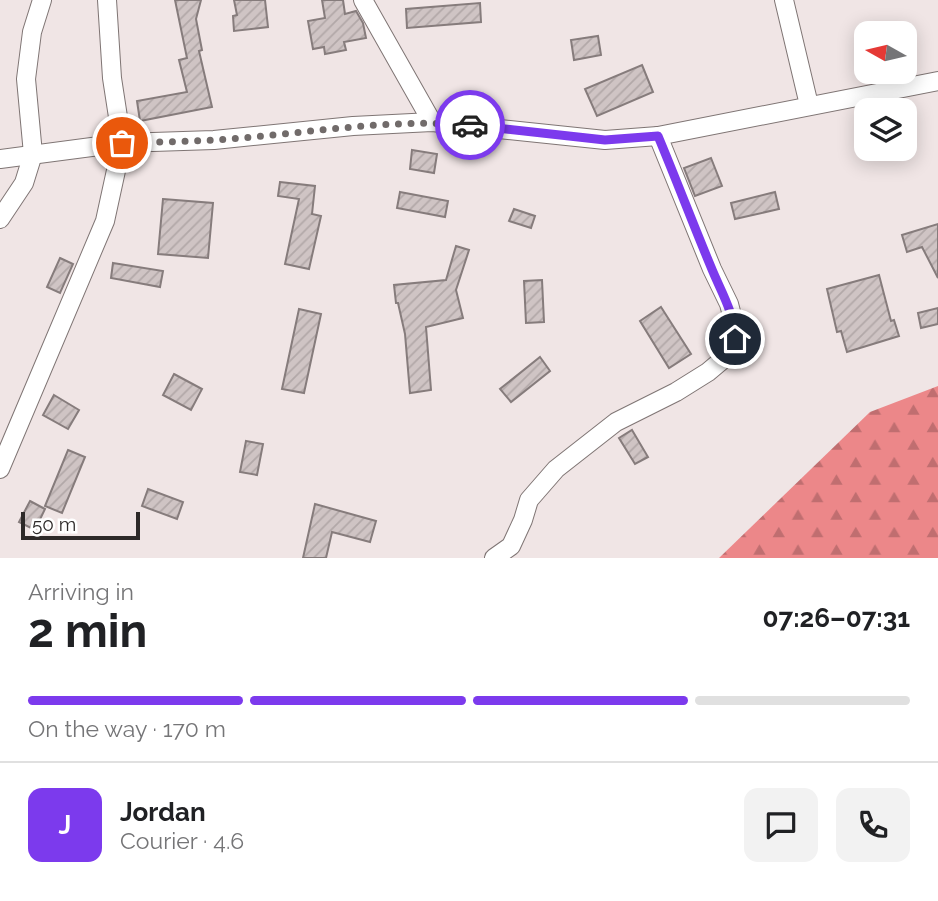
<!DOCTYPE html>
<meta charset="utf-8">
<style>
body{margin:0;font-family:Raleway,sans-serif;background:#f2f2f2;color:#202124;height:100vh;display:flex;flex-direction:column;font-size:26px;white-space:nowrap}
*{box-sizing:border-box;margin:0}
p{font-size:23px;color:#757577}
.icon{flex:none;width:38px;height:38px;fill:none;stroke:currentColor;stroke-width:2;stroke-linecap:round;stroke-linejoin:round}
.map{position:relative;height:558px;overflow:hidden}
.drawer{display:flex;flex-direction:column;background:#fff;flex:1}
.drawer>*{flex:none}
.needle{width:46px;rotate:278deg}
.fabs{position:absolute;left:854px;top:21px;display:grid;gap:14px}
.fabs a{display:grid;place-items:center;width:63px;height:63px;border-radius:14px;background:#fff;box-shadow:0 4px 18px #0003;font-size:35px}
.scale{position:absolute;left:21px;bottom:18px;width:119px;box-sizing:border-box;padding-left:7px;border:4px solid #2d2928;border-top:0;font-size:19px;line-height:24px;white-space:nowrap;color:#2d2928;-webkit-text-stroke:5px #fff;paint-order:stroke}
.pin{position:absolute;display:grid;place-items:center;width:60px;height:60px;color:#fff;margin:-30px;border:4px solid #fff;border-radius:50%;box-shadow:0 2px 7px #0007}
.courier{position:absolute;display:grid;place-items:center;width:70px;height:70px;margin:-35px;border:5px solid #7c3aed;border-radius:50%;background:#fff;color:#222;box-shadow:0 2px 9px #0007}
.headline em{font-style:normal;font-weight:700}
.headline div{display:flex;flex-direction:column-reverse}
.headline{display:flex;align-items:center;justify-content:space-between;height:119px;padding:0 28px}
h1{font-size:46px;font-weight:700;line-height:52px}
.bar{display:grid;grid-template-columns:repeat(4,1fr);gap:10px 7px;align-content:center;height:84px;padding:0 28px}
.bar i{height:9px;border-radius:5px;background:#e0e0e0}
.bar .active{background:#7c3aed}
.bar p{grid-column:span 4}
.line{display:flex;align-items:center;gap:18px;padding:0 28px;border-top:2px solid #e0e0e0}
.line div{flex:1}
.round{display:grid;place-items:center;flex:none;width:74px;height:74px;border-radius:14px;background:#f2f2f2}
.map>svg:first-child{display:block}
.forest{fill:url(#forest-firs)}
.building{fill:url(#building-hatch);stroke:#867c7c;stroke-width:2}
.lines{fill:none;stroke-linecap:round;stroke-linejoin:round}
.minor-casing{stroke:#7f7574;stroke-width:20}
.minor{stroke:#fff;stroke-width:18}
.done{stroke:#716b6a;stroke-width:7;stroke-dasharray:0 12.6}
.route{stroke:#7c3aed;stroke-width:9}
</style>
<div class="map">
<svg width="938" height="558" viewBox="0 0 938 558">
<defs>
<pattern id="forest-firs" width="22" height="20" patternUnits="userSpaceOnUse" patternTransform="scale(1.75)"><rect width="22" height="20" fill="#ec8789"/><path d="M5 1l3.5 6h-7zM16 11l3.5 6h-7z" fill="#c06e70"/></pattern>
<pattern id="building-hatch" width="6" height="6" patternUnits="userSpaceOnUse" patternTransform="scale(1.75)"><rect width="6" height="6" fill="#cfc4c4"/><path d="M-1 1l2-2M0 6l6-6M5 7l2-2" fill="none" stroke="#b2a8a8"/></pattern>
</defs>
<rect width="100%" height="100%" fill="#f0e5e5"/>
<polygon class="forest" points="938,386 938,558 719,558 870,412"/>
<g class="building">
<polygon points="175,0 201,0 196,19 202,50 199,51 212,107 140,121 137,101 187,92 179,60 187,58"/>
<polygon points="234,0 265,0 268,27 234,31 233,16 237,15"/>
<polygon points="322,0 343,0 345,14 356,11 363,23 366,38 344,42 346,50 325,54 324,47 313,49 308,21 325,18"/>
<polygon points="480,3 481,22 407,28 406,9"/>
<polygon points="598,36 601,55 574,60 571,40"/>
<polygon points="642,65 653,92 597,116 585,89"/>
<polygon points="412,150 437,154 434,173 410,169"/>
<polygon points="711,158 722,186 695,196 684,168"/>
<polygon points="280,182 315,186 312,214 321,216 309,269 285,264 299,199 278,196"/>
<polygon points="400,192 448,201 445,217 397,208"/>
<polygon points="775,192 779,209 735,219 731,203"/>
<polygon points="163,199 213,203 208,258 158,254"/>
<polygon points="514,209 535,216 531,228 509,221"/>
<polygon points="938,224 938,278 922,247 907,252 902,235"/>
<polygon points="456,246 469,250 456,290 463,318 426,327 431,390 410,393 405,334 398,303 396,303 394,285 446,280"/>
<polygon points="60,258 73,264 60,293 47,287"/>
<polygon points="113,263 163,271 160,287 111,278"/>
<polygon points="879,275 891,321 894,320 899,336 847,352 841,331 837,332 827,289"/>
<polygon points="542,280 544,322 526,323 524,281"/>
<polygon points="661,307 691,354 669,368 640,321"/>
<polygon points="938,308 938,324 921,328 918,313"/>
<polygon points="299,309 321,314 304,393 282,389"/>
<polygon points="540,357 550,371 511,402 500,389"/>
<polygon points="174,374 202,389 191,410 163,395"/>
<polygon points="54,395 79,410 68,429 43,415"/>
<polygon points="632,430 648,457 635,464 619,438"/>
<polygon points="246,441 263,444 257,475 240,472"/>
<polygon points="68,450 85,457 62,513 45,506"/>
<polygon points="148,489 183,502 177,519 142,506"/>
<polygon points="30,501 45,509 35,530 19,522"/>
<polygon points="315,504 376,521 370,542 332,532 326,558 303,558"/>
</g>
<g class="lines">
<defs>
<g id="minor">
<polyline points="363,0 432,122"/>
<polyline points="784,0 809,105"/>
<polyline points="0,159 122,143 214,140 353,126 432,122 605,140 658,136 938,81"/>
<polyline points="0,219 24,183 33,154 26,79 32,32 42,0"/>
<polyline points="0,469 105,221 122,143 112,78 107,0"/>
<polyline points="494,558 511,546 523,520 529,500 556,469 616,422 676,392 708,372 727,356 735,339 734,323 729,304 712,269 658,136"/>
</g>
</defs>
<use href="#minor" class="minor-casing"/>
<use href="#minor" class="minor"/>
</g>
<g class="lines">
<path class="done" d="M122 143C152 142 183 142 213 140 299 135 384 118 470 125"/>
<path class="route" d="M470 125 605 140 658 136C676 179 693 224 711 267 721 292 734 311 735 339"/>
</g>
</svg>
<div class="fabs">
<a><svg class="needle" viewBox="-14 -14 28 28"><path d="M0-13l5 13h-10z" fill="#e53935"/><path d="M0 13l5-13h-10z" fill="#757577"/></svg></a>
<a><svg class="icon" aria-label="layers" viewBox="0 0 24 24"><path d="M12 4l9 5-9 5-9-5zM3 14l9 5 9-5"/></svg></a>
</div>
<div class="scale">50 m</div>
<div class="pin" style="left:122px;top:143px;background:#ea580c"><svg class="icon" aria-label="bag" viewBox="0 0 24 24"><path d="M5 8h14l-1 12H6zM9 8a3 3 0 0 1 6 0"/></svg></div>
<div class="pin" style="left:735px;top:339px;background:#1f2937"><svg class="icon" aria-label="home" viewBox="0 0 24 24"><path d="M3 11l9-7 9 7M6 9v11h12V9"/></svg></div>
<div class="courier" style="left:470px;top:125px"><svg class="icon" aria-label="car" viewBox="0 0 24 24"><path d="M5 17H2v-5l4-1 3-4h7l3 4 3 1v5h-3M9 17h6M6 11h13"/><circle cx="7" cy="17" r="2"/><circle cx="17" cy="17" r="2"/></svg></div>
</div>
<section class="drawer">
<div class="headline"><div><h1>2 min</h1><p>Arriving in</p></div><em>07:26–07:31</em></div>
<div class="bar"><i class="active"></i><i class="active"></i><i class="active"></i><i></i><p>On the way · 170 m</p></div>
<div class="line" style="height:126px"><b class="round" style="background:#7c3aed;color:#fff">J</b><div><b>Jordan</b><p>Courier · 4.6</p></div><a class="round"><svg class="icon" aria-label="chat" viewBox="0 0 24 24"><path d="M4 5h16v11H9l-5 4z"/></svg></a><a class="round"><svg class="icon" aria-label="phone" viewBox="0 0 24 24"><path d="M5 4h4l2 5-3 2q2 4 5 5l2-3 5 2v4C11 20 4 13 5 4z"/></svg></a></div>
</section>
